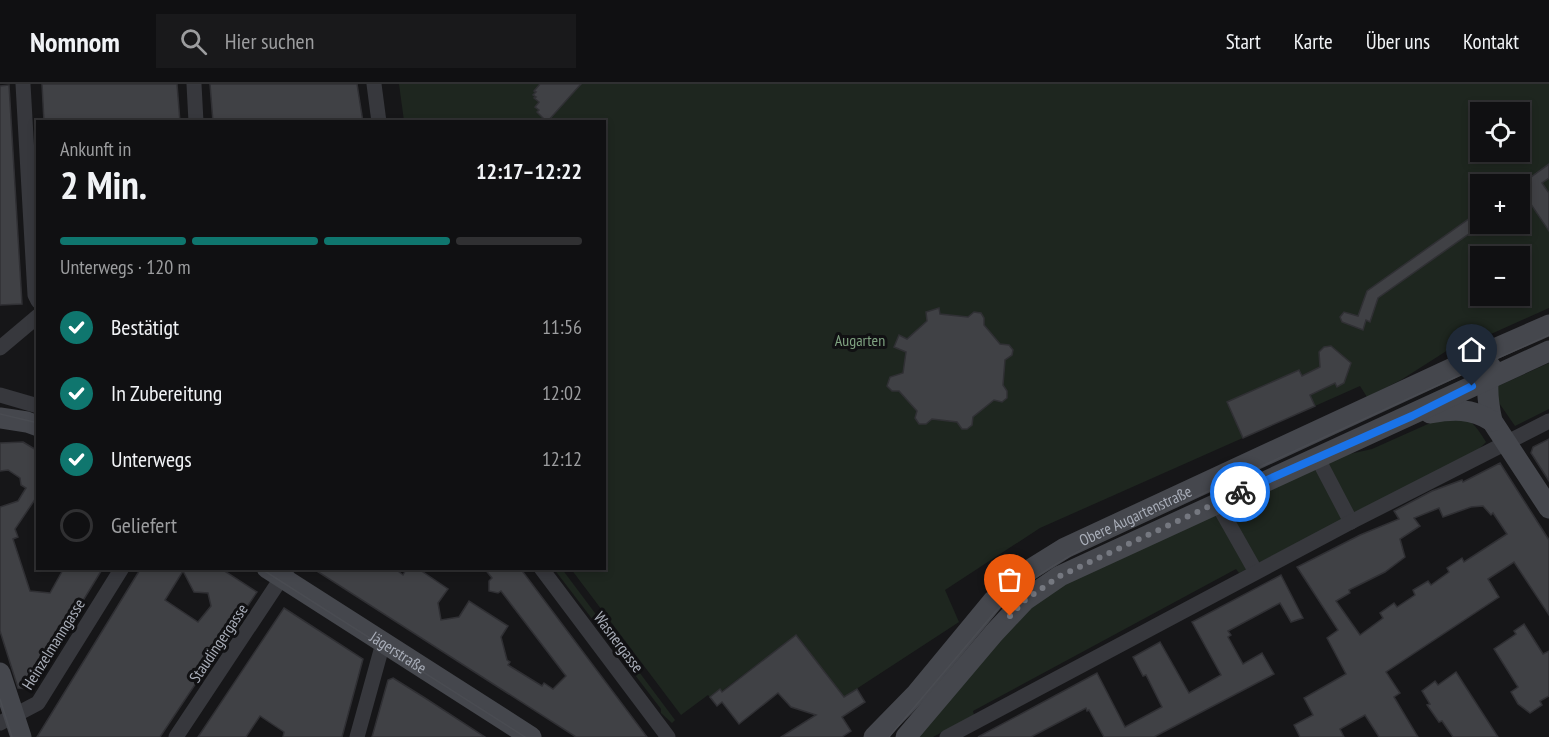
<!DOCTYPE html>
<html lang="de">
<meta charset="utf-8">
<style>
body{margin:0;font-family:"PT Sans Narrow",sans-serif;background:#19191b;color:#f1f3f6;height:100vh;display:flex;flex-direction:column;font-size:22px;white-space:nowrap}
*{box-sizing:border-box;margin:0}
p{font-size:20px;color:#9c9d9f}
.icon{flex:none;width:33px;height:33px;fill:none;stroke:currentColor;stroke-width:2;stroke-linecap:round;stroke-linejoin:round}
.map{position:relative;flex:1;overflow:hidden}
.sheet{position:absolute;left:36px;top:36px;width:570px;height:450px;display:flex;flex-direction:column;background:#101012;border-radius:0px;box-shadow:0 3px 9px #0003,0 0 0 2px #303032}
.sheet>*{flex:none}
.fabs{position:absolute;left:1470px;top:18px;display:grid;gap:12px}
.fabs a{display:grid;place-items:center;width:60px;height:60px;border-radius:0px;background:#101012;box-shadow:0 3px 9px #0003,0 0 0 2px #303032;font-size:30px}
.pin{position:absolute;display:grid;place-items:center;width:51px;height:51px;color:#fff;margin:-62px -26px;border-radius:50% 50% 50% 0;rotate:-45deg;box-shadow:0 0 6px #0007}
.pin .icon{rotate:45deg}
.courier{position:absolute;display:grid;place-items:center;width:60px;height:60px;margin:-30px;border:4px solid #1a73e8;border-radius:50%;background:#fff;color:#222;box-shadow:0 2px 8px #0007}
.summary em{font-style:normal;font-weight:700}
.summary div{display:flex;flex-direction:column-reverse}
.summary{display:flex;align-items:center;justify-content:space-between;height:102px;padding:0 24px}
h1{font-size:39px;font-weight:700;line-height:45px}
.bar{display:grid;grid-template-columns:repeat(4,1fr);gap:9px 6px;align-content:center;height:72px;padding:0 24px}
.bar i{height:8px;border-radius:4px;background:#303032}
.bar .selected{background:#0f766e}
.bar p{grid-column:span 4}
ol{padding:0 24px;list-style:none}
li{display:flex;align-items:center;gap:18px;height:66px}
li p{margin-inline-start:auto}
li .icon{padding:6px;border-radius:50%;background:#0f766e;color:#fff;stroke-width:4}
li:last-child{color:#9c9d9f}
li i{width:33px;height:33px;border:3px solid #303032;border-radius:50%}
header{display:flex;align-items:center;gap:36px;box-sizing:border-box;height:84px;padding:0 30px;background:#101012;border-bottom:2px solid #303032}
header strong{font-size:28px}
nav{display:flex;gap:33px;margin-inline-start:auto;font-size:21px}
.search{width:420px;height:54px;background:#19191b;display:flex;align-items:center;gap:15px;box-sizing:border-box;padding:0 21px;border-radius:0px;color:#9c9d9f;font-size:22px}
.map>svg:first-child{display:block}
.green{fill:#1e261f;fill-rule:evenodd}
.building{fill:#404145;stroke:#303034;stroke-width:1.5;fill-rule:evenodd}
.lines{fill:none;stroke-linecap:round;stroke-linejoin:round}
.street{stroke:#37383d;stroke-width:15}
.secondary{stroke:#45474d;stroke-width:21}
.tram{stroke:#4a4c52;stroke-width:1.5}
.done{stroke:#757880;stroke-width:6;stroke-dasharray:0 10.8}
.route{stroke:#1a73e8;stroke-width:8}
.labels{text-anchor:middle;stroke-width:6;stroke-linejoin:round;paint-order:stroke}
.park-label{font-size:16px;fill:#7fa381;stroke:#111113}
.street-label{font-size:16px;fill:#a8adb8;stroke:#111113}
</style>
<header>
<strong>Nomnom</strong>
<div class="search"><svg class="icon" aria-label="search" viewBox="0 0 24 24"><circle cx="10" cy="10" r="6"/><path d="M15 15l6 6"/></svg>Hier suchen</div>
<nav><a>Start</a><a>Karte</a><a>Über uns</a><a>Kontakt</a></nav>
</header>
<div class="map">
<svg width="1549" height="653" viewBox="0 0 1549 653">
<rect width="100%" height="100%" fill="#161618"/>
<g class="green">
<path d="M399 0H1549V224L1491 250 1448 266 1401 296 1367 313 1360 302 1040 444 945 506 959 538 844 613 796 551 722 607 720 606 710 613 708 611 681 631 571 485 604 484V38L404 37ZM1480 28H1520V68H1480ZM1480 100H1520V140H1480ZM1480 172H1520V212H1480Z"/>
<polygon points="1549,279 1549,325 1515,342 1497,316 1496,303"/>
<path d="M1448 331C1470 333 1475 340 1486 358L1478 366 1239 489 1236 485 973 627 974 631 933 653H915L1014 536 1087 483 1336 373 1372 365Z"/>
<polygon points="554,485 562,485 675,636 672,639 661,629 661,625"/>
</g>
<g class="building">
<polygon points="42,0 177,0 180,38 44,38"/>
<polygon points="210,0 357,0 363,38 213,38"/>
<polygon points="540,0 581,0 547,38 537,28 539,26 535,23 539,18 534,14 536,13 533,11 536,8 534,7"/>
<polygon points="9,1 22,220 0,221 0,2"/>
<polygon points="1549,80 1549,94 1542,99 1549,109 1549,147 1520,104 1520,101"/>
<polygon points="1480,127 1480,142 1378,214 1370,238 1366,236 1363,246 1342,238 1340,233 1344,228 1358,232 1367,207"/>
<polygon points="939,224 940,230 968,233 974,228 981,229 984,234 984,241 1000,260 1009,261 1013,266 1012,271 1005,276 1003,301 1007,307 1007,314 1002,318 994,316 973,333 972,341 967,345 962,345 957,338 932,335 926,340 919,340 915,334 917,327 899,307 892,307 887,302 890,293 903,289 906,268 894,263 899,251 907,255 927,237 926,228"/>
<polygon points="1331,262 1351,279 1344,299 1337,303 1335,299 1310,311 1315,322 1243,354 1227,318 1299,286 1302,292 1320,283 1319,268 1324,263"/>
<polygon points="1549,355 1549,397 1531,369 1533,363"/>
<polygon points="23,358 38,367 38,411 15,445 18,453 13,455 30,507 50,509 64,484 103,484 29,605 18,604 0,547 0,423 18,417 26,404 21,401 20,394 8,386 0,387 0,359"/>
<path d="M1500 379 1549 456V531L1514 478 1488 495 1499 513 1386 588 1400 609 1394 613 1418 653H1379L1365 631 1340 645 1344 653H1300L1294 641 1313 631 1304 614 1346 590 1327 554 1338 546 1297 483 1360 451 1399 435 1394 427 1432 407 1462 396 1463 398ZM1483 422 1491 431 1493 429 1507 450 1464 478 1462 474 1447 484 1449 488 1431 501 1428 497 1413 506 1415 511 1397 523 1394 519 1380 529 1383 534 1360 551 1336 517 1350 509 1349 506 1385 488 1405 473 1400 455 1420 442 1414 434 1439 424 1443 433 1471 423Z"/>
<path d="M141 484H220L257 508 160 653H37ZM183 487 194 508 208 509 211 522 198 538 165 516Z"/>
<polygon points="312,484 394,484 403,491 407,484 417,484 448,505 438,519 441,536 459,533 469,517 508,542 501,553 507,576 510,578 508,581 542,602 544,599 553,605 566,592 501,507 498,509 489,507 489,497 492,494 484,484 520,484 647,653 576,653"/>
<polygon points="1281,491 1303,534 1291,538 1280,519 1228,547 1231,551 1228,553 1243,580 1262,569 1274,590 1154,653 1104,653 1089,626 1087,627 1086,624 1031,653 978,653 1097,589 1125,643 1162,623 1146,591 1143,592 1133,573 1160,558 1189,609 1221,591 1192,538"/>
<polygon points="284,524 363,575 342,653 283,653 284,648 260,632 246,653 198,653"/>
<polygon points="1524,540 1543,570 1549,567 1549,612 1540,617 1542,621 1530,629 1518,620 1511,608 1518,603 1494,565 1516,550 1514,547"/>
<polygon points="796,551 844,613 857,605 865,618 842,633 851,647 842,653 781,653 816,631 791,623 778,609 739,640 722,618 717,622 710,613 720,605 722,608"/>
<polygon points="1456,588 1498,653 1453,653 1442,637 1439,638 1427,621 1430,620 1422,607 1435,597 1438,601"/>
<polygon points="393,594 425,614 485,653 372,653 388,596"/>
</g>
<g class="lines">
<g class="street">
<polyline points="23,0 35,211 38,217"/>
<polyline points="194,0 196,38"/>
<polyline points="374,0 379,38"/>
<polyline points="0,264 38,232"/>
<polyline points="0,311 38,322"/>
<polyline points="1317,373 1351,438"/>
<polyline points="1217,419 1256,488"/>
<polyline points="541,484 668,653"/>
<polyline points="0,639 38,619 122,484"/>
<polyline points="176,653 288,484"/>
<polyline points="357,653 383,559"/>
<polyline points="947,653 1351,438 1549,337"/>
</g>
<g class="secondary">
<path d="M1491 283C1485 300 1488 319 1492 337L1549 424"/>
<path d="M1430 329C1453 325 1471 324 1492 337"/>
<polyline points="0,334 27,338 38,342"/>
<path id="s1" d="M267 484 531 653"/>
<polyline points="0,589 21,653"/>
<path id="s2" d="M874 653 917 609 993 517 1028 487 1065 464 1483 270 1549 241"/>
<polyline points="906,653 994,549 1025,516 1060,492 1549,267"/>
</g>
<g class="tram">
<polyline points="0,330 38,339"/>
<polyline points="260,484 525,653"/>
<polyline points="0,615 12,653"/>
<path d="M889 653 995 528C1051 470 1130 444 1202 410 1317 356 1433 303 1549 251"/>
</g>
</g>
<g class="lines">
<polyline class="done" points="1010,532 1025,516 1060,492 1240,408"/>
<polyline class="route" points="1240,408 1412,332 1472,302"/>
</g>
<g class="labels">
<g class="park-label">
<text x="860" y="262">Augarten</text>
</g>
<g class="street-label">
<text dy="6" stroke="none"><textPath href="#s2" startOffset="348">Obere Augartenstraße</textPath></text>
<text transform="translate(619 558) rotate(53)" y="6">Wasnergasse</text>
<text transform="translate(218 559) rotate(-56)" y="6">Staudingergasse</text>
<text transform="translate(53 560) rotate(-58)" y="6">Heinzelmanngasse</text>
<text dy="6" stroke="none"><textPath href="#s1" startOffset="156">Jägerstraße</textPath></text>
</g>
</g>
</svg>
<div class="fabs">
<a><svg class="icon" aria-label="locate" viewBox="0 0 24 24"><circle cx="12" cy="12" r="6"/><path d="M12 2v4M12 18v4M2 12h4M18 12h4"/></svg></a>
<a>+</a>
<a>−</a>
</div>
<div class="pin" style="left:1010px;top:532px;background:#ea580c"><svg class="icon" aria-label="bag" viewBox="0 0 24 24"><path d="M5 8h14l-1 12H6zM9 8a3 3 0 0 1 6 0"/></svg></div>
<div class="pin" style="left:1472px;top:302px;background:#1f2937"><svg class="icon" aria-label="home" viewBox="0 0 24 24"><path d="M3 11l9-7 9 7M6 9v11h12V9"/></svg></div>
<div class="courier" style="left:1240px;top:408px"><svg class="icon" aria-label="bike" viewBox="0 0 24 24"><circle cx="6" cy="16" r="4"/><circle cx="18" cy="16" r="4"/><path d="M6 16l4-8h5l3 8M10 8l3 8H6M13 5h3"/></svg></div>
<section class="sheet">
<div class="summary"><div><h1>2 Min.</h1><p>Ankunft in</p></div><em>12:17–12:22</em></div>
<div class="bar"><i class="selected"></i><i class="selected"></i><i class="selected"></i><i></i><p>Unterwegs · 120 m</p></div>
<ol>
<li><svg class="icon" aria-label="check" viewBox="0 0 24 24"><path d="M5 12l5 5 9-10"/></svg>Bestätigt<p>11:56</p></li>
<li><svg class="icon" aria-label="check" viewBox="0 0 24 24"><path d="M5 12l5 5 9-10"/></svg>In Zubereitung<p>12:02</p></li>
<li><svg class="icon" aria-label="check" viewBox="0 0 24 24"><path d="M5 12l5 5 9-10"/></svg>Unterwegs<p>12:12</p></li>
<li><i></i>Geliefert</li>
</ol>
</section>
</div>
